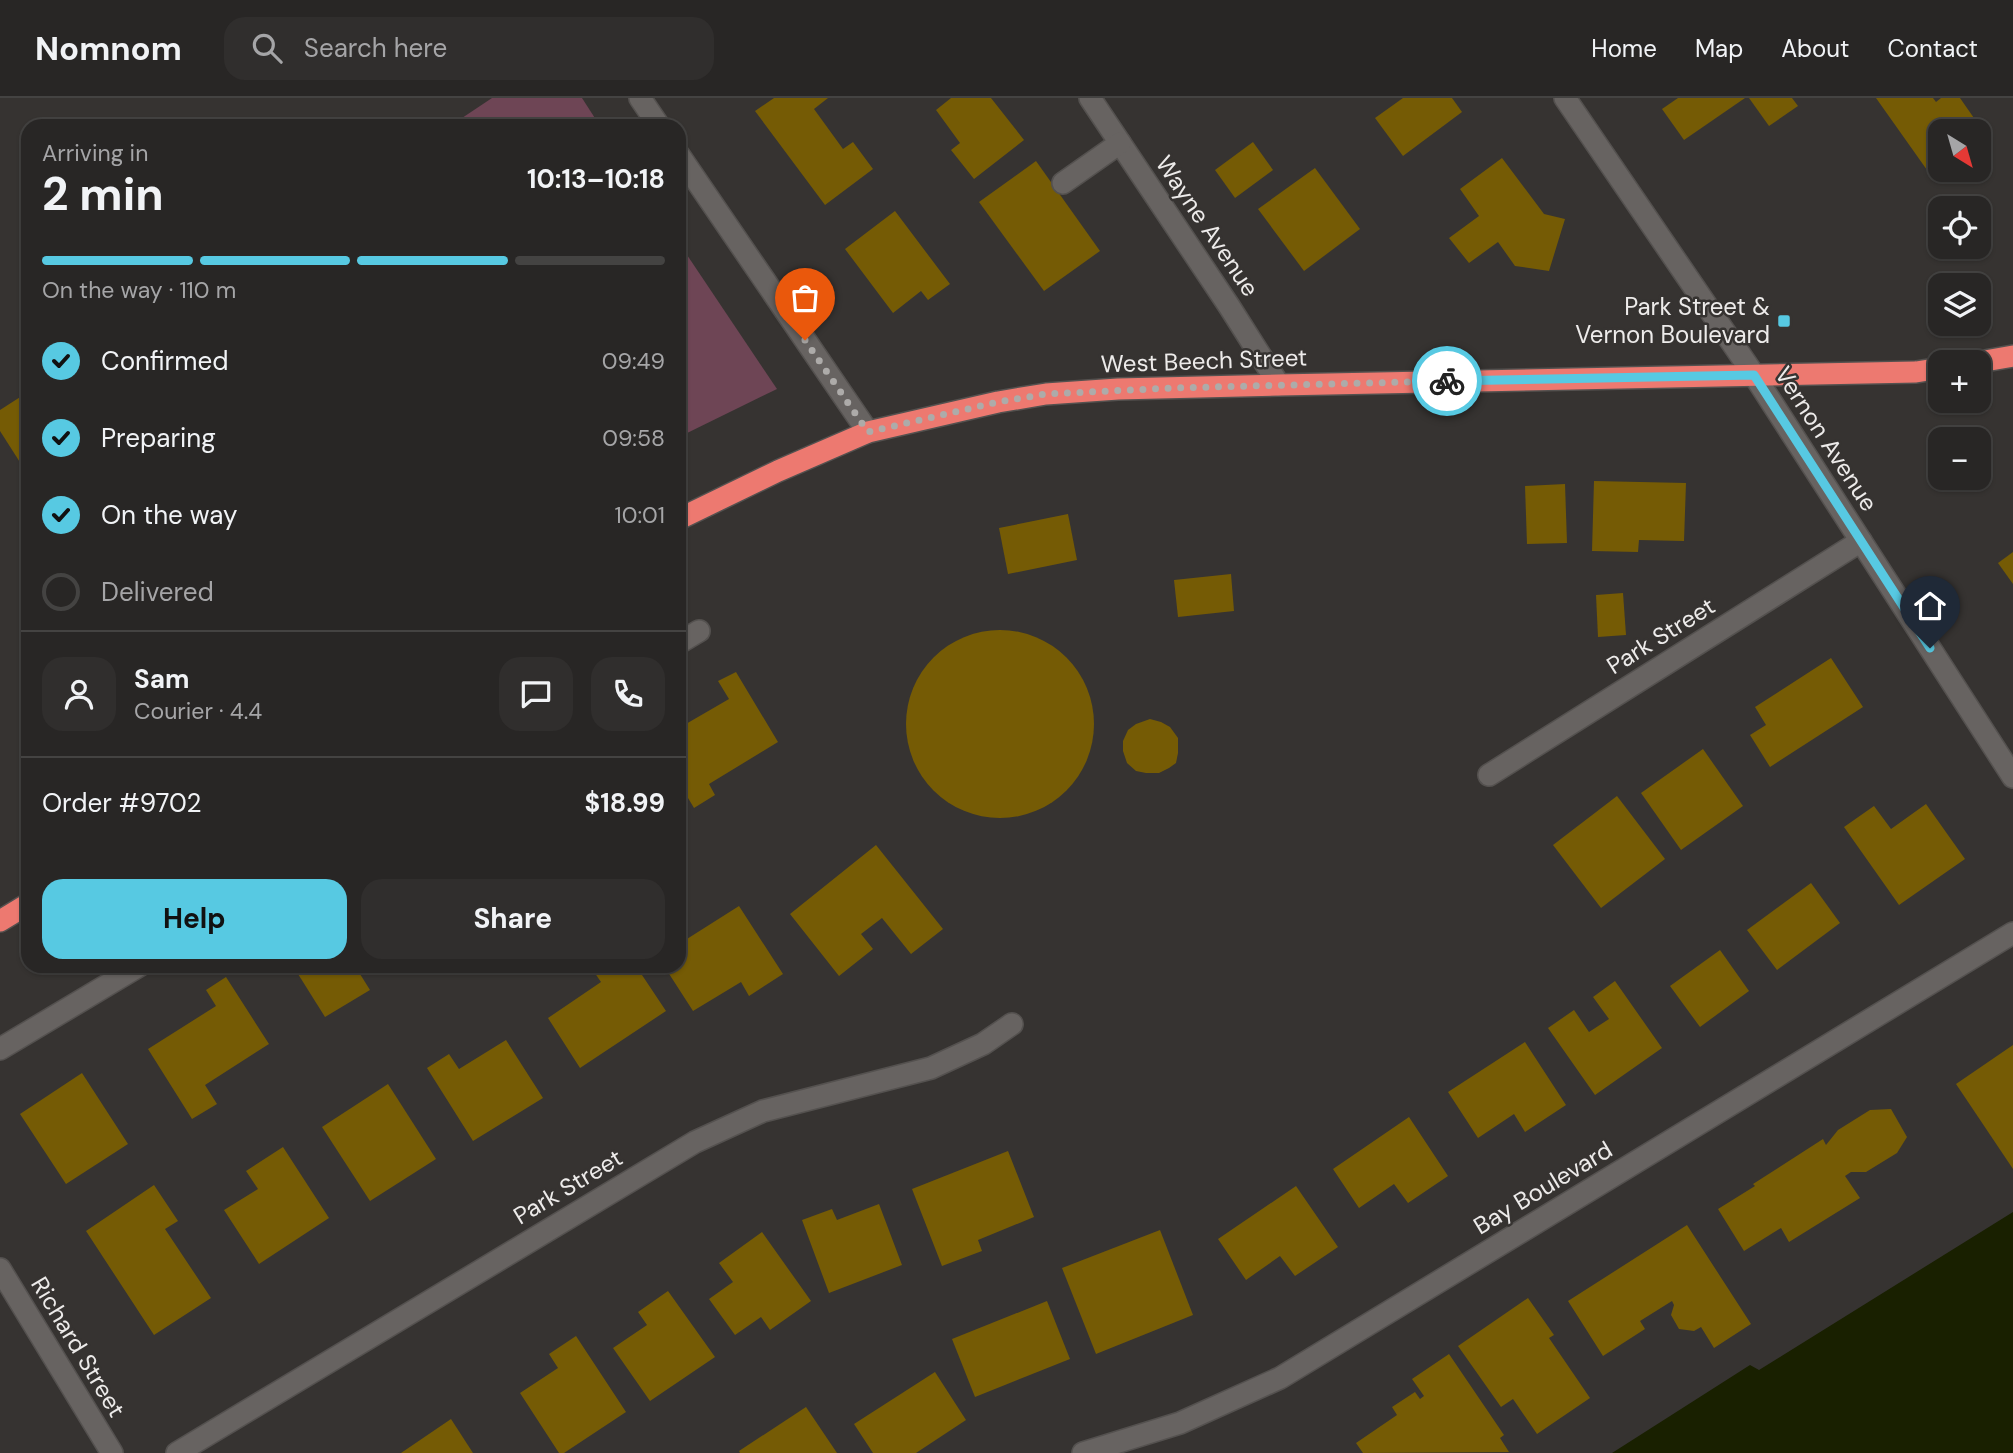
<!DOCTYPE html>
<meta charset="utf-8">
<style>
body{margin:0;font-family:"DM Sans",sans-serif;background:#302e2d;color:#f1f3f6;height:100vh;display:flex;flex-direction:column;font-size:26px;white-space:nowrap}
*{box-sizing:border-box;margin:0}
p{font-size:23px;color:#a5a5a7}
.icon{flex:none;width:38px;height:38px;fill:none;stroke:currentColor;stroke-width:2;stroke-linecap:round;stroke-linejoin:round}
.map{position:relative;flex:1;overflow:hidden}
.details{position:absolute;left:21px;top:21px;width:665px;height:854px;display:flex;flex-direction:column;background:#282625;border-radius:21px;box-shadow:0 2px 5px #0004,0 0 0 2px #444342}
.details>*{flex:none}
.needle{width:46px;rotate:143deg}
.buttons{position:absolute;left:1928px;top:21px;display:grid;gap:14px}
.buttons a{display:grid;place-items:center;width:63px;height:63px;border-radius:14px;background:#282625;box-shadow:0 2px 5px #0004,0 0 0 2px #444342;font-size:35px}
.pin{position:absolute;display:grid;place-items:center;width:60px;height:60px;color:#fff;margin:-72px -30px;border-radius:50% 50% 50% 0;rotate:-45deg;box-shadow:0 0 7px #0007}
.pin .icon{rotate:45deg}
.courier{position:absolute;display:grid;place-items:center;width:70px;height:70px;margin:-35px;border:5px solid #57c9e2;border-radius:50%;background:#fff;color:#222;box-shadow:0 2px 9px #0007}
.head em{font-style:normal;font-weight:700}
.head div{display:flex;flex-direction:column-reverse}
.head{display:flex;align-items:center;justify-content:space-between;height:119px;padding:0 21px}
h1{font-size:46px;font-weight:700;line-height:52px}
.bar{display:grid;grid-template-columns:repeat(4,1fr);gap:10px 7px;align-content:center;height:84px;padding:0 21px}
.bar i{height:9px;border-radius:5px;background:#444342}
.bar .active{background:#57c9e2}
.bar p{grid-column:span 4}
.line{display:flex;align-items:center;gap:18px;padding:0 21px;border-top:2px solid #444342}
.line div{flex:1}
.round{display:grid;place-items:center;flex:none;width:74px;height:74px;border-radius:21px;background:#302e2d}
ol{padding:0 21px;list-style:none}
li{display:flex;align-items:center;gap:21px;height:77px}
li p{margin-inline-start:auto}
li .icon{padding:7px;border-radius:50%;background:#57c9e2;color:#111;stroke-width:4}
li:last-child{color:#a5a5a7}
li i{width:38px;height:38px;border:4px solid #444342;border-radius:50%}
.button{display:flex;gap:14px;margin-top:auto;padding:14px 21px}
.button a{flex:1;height:80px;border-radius:21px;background:#57c9e2;color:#111;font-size:28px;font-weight:700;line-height:80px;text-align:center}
.button a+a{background:#302e2d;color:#f1f3f6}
header{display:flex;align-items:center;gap:42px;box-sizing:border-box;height:98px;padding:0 35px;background:#282625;border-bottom:2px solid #444342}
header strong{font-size:33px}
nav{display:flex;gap:38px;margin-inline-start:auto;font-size:24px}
.search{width:490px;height:63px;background:#302e2d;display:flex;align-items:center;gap:18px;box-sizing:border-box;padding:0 24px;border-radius:21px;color:#a5a5a7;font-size:26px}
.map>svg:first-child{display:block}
.green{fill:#6e4555}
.water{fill:#192000}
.building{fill:#755b05}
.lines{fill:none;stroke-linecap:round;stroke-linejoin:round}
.minor-casing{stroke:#54514f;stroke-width:24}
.highway-casing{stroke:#54514f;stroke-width:24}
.minor{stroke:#676361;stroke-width:21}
.highway{stroke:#ed7970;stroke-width:21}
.done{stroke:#adaba9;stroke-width:7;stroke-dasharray:0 12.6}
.route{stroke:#57c9e2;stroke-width:9}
.poi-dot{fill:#57c9e2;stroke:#363331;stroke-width:2.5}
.labels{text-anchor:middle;stroke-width:5;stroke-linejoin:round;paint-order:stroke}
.street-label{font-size:24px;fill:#edebea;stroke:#363331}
.poi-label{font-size:24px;fill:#edebea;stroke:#363331;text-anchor:end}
</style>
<header>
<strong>Nomnom</strong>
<div class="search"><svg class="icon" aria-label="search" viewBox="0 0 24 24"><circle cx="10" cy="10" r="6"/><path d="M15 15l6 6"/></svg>Search here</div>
<nav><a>Home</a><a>Map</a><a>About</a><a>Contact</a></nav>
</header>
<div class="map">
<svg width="2013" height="1355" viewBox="0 0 2013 1355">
<rect width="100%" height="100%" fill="#363331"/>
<g class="green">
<polygon points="492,0 582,0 600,28 450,28"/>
<polygon points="679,145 777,291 679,339"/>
</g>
<polygon class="water" points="2013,1114 2013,1355 1612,1355 1750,1267 1759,1272"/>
<g class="building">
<polygon points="774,0 828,0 814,11 843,51 853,44 873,71 825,107 755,13"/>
<polygon points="951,0 991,0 1024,42 974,81 951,52 960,45 936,12"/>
<polygon points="1403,0 1452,0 1462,14 1403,58 1375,20"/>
<polygon points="1678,0 1745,0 1684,42 1662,11"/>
<polygon points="1749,0 1792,0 1798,8 1769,28"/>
<polygon points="1876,0 1933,0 1936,4 1941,0 1960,0 1983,33 1979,36 1979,33 1941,33 1941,63 1927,72"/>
<polygon points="1253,44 1273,72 1235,100 1215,72"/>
<polygon points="1502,60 1544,116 1565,121 1549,173 1515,168 1498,144 1469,165 1449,140 1479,118 1460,91"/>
<polygon points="1036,63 1100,153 1044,193 979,104"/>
<polygon points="1315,70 1360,131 1304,173 1258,111"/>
<polygon points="895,113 950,186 928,202 921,193 893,215 845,151"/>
<polygon points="28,294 28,366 23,369 0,333 0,312"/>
<polygon points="1594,383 1686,385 1684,443 1639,442 1638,454 1592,453"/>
<polygon points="1565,386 1567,445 1527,446 1525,388"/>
<polygon points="1068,416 1077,462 1008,476 999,430"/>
<polygon points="2013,454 2013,486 1998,465"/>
<polygon points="1231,476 1234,513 1178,519 1174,482"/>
<polygon points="1623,495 1626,537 1598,539 1596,497"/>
<circle cx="1000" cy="626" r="94"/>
<polygon points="1831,560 1863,609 1770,669 1750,637 1766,627 1755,609"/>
<polygon points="736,574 778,644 709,686 715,697 694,710 679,685 679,630 729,601 718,583"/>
<polygon points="1150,621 1161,624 1170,629 1178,640 1178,655 1176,665 1169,670 1159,675 1146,675 1136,673 1127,665 1123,653 1123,643 1128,632 1136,626"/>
<polygon points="1703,651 1743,708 1681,752 1641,695"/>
<polygon points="1617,698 1665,761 1601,810 1553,747"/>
<polygon points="1926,706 1965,761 1899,807 1844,729 1874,708 1891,731"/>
<polygon points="876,747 943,831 911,856 882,820 861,836 873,851 839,878 790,816"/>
<polygon points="1811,785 1840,825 1777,872 1747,832"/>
<polygon points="739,808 783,876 749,898 741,884 693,913 664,868 679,868 679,846"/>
<polygon points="1720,852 1749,893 1700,929 1670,888"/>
<polygon points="293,868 355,868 370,892 325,919"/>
<polygon points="590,868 636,868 666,913 580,970 548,920 601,884"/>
<polygon points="226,879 269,946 205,987 217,1006 192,1021 148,951 216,908 206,892"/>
<polygon points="1615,883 1662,950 1595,997 1548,930 1574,912 1589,934 1609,921 1593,899"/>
<polygon points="506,942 543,1000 473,1043 427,970 449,956 459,971"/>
<polygon points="1525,944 1566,1007 1525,1034 1514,1016 1478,1040 1448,994"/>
<polygon points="2013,947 2013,1071 1956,986"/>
<polygon points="82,975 128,1046 66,1086 20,1016"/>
<polygon points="388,986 436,1061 370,1103 322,1029"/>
<polygon points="1891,1011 1907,1039 1897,1055 1866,1074 1851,1074 1845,1078 1860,1100 1789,1144 1781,1130 1744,1153 1718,1111 1755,1088 1753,1086 1823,1041 1826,1047 1838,1032 1870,1012"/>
<polygon points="1409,1019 1448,1078 1408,1105 1394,1086 1359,1110 1333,1071"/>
<polygon points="283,1049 329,1120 259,1166 224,1112 258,1091 246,1073"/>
<polygon points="1008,1053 1034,1119 978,1142 982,1153 942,1168 912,1091"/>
<polygon points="154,1087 178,1123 165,1131 211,1200 154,1237 86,1133"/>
<polygon points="1296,1088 1338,1149 1295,1178 1280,1158 1246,1182 1218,1141"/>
<polygon points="879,1106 902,1167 829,1195 802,1122 832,1111 837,1122"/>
<polygon points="1687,1127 1751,1226 1714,1250 1701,1229 1694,1233 1679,1231 1671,1217 1674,1207 1672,1203 1640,1223 1645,1231 1603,1258 1568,1203"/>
<polygon points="1160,1132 1193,1217 1096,1256 1062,1170"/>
<polygon points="762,1134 811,1203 770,1232 761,1219 735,1237 709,1201 733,1184 719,1165"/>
<polygon points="668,1193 715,1259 650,1303 613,1250 647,1227 638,1214"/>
<polygon points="1528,1200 1554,1237 1549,1240 1590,1300 1537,1336 1513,1301 1501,1309 1458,1248"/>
<polygon points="1047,1203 1070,1261 975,1299 952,1241"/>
<polygon points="576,1238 626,1314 564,1355 559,1355 520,1295 558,1270 549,1256"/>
<polygon points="1449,1256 1504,1337 1500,1340 1509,1354 1363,1355 1356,1345 1397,1317 1392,1309 1415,1294 1420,1301 1424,1298 1412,1281"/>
<polygon points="935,1274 966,1322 916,1355 873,1355 854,1326"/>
<polygon points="806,1309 837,1355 740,1355 739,1353"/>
<polygon points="451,1321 473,1355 401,1355"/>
</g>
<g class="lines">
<defs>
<g id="minor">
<polyline points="640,0 659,28"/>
<polyline points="1090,0 1229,208 1279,287"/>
<polyline points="1565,0 1754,277 2013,679"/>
<polyline points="679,57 868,334"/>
<polyline points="1063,85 1120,45"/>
<polyline points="679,545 699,533"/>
<polyline points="1489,677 1861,443"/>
<polyline points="0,951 139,868"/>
<polyline points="0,1171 112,1355"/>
<polyline points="177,1355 695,1044 763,1013 931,970 983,946 1012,926"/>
<polyline points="1083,1355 1180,1325 1280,1280 2013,835"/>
</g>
<g id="highway">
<polyline points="1979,264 2013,258"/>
<polyline points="679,421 778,373 868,334 998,304 1046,296 1118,291 1279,287 1916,274 1941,270"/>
<polyline points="0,823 28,806"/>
</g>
</defs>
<use href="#minor" class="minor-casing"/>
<use href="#highway" class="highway-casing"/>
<use href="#minor" class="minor"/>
<use href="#highway" class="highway"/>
</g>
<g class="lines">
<polyline class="done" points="805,242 868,334 998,304 1046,296 1172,290 1447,283"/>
<polyline class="route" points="1447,283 1754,277 1930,550"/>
</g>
<rect class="poi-dot" x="1777" y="216" width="14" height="14" rx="3.5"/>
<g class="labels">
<g class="street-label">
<text transform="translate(1207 128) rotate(56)" y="8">Wayne Avenue</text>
<text transform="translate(1204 263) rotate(-2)" y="8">West Beech Street</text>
<text transform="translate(1826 341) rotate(57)" y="8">Vernon Avenue</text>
<text transform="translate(1661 538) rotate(-32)" y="8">Park Street</text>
<text transform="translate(568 1089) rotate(-31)" y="8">Park Street</text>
<text transform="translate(1543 1090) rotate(-31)" y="8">Bay Boulevard</text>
<text transform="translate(78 1249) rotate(59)" y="8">Richard Street</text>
</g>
<g class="poi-label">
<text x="1770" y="217">Park Street &amp;<tspan x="1770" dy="28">Vernon Boulevard</tspan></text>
</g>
</g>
</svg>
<div class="buttons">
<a><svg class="needle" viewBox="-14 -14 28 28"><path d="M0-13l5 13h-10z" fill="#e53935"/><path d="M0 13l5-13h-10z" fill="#a5a5a7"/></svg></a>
<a><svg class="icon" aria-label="locate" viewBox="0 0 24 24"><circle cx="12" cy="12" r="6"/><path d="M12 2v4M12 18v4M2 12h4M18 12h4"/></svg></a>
<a><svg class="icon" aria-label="layers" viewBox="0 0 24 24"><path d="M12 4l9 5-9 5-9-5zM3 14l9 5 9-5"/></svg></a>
<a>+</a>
<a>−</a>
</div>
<div class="pin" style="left:805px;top:242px;background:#ea580c"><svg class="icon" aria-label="bag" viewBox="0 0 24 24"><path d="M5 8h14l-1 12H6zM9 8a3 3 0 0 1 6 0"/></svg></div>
<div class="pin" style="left:1930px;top:550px;background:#1f2937"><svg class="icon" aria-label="home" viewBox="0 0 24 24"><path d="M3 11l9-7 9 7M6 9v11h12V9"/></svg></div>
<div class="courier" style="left:1447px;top:283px"><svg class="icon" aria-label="bike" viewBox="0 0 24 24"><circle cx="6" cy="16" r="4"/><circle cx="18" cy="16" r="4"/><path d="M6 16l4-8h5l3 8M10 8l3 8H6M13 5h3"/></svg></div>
<section class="details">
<div class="head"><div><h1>2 min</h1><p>Arriving in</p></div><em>10:13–10:18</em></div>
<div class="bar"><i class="active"></i><i class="active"></i><i class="active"></i><i></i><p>On the way · 110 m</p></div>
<ol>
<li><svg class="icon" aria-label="check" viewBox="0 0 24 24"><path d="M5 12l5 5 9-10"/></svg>Confirmed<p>09:49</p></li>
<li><svg class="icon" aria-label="check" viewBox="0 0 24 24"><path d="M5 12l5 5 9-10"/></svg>Preparing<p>09:58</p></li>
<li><svg class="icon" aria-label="check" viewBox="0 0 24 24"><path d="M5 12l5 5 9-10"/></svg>On the way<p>10:01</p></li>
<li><i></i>Delivered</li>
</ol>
<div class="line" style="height:126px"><a class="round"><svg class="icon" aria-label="person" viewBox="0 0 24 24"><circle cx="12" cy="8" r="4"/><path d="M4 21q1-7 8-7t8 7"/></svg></a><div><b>Sam</b><p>Courier · 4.4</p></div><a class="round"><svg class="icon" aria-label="chat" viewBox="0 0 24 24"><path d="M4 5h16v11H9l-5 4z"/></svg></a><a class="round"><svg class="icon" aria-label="phone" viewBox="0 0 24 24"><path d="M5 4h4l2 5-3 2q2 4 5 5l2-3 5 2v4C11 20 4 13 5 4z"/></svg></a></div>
<div class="line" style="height:91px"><div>Order #9702</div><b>$18.99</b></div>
<div class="button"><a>Help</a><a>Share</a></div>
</section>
</div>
